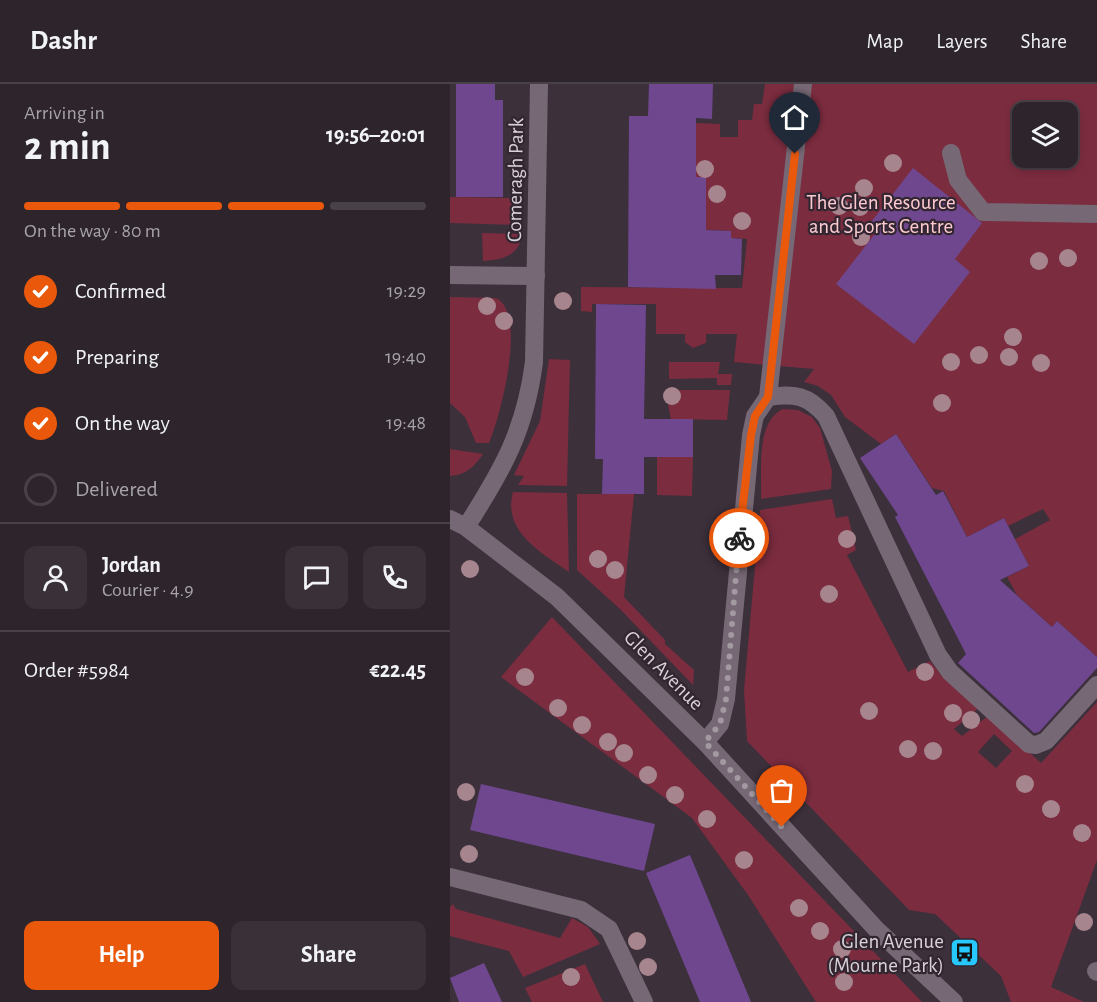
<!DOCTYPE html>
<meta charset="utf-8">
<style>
body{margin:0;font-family:"Alegreya Sans",sans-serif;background:#393038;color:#f1f3f6;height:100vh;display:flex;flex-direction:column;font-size:22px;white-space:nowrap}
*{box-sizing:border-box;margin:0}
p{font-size:20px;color:#a7a4a9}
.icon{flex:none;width:33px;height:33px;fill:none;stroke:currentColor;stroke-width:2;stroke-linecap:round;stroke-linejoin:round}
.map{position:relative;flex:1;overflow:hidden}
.panel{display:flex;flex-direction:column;background:#2d242c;width:450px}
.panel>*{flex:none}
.controls{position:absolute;left:562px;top:18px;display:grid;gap:12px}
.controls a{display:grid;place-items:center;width:66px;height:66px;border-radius:12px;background:#2d242c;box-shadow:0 3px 9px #0003,0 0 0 2px #484148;font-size:30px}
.pin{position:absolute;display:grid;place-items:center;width:51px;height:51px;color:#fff;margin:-62px -26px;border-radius:50% 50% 50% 0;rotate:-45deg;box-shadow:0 0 6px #0007}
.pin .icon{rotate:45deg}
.courier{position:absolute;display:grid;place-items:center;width:60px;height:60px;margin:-30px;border:4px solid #ea580c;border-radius:50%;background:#fff;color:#222;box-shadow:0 2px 8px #0007}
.head em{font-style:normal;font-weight:600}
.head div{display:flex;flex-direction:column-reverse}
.head{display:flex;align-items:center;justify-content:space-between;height:102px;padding:0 24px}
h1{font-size:39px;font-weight:600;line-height:45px}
.bar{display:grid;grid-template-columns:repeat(4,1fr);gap:9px 6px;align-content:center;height:72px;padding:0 24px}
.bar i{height:8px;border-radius:4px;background:#484148}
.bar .on{background:#ea580c}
.bar p{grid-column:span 4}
.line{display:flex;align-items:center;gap:15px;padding:0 24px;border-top:2px solid #484148}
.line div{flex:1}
.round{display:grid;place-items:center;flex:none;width:63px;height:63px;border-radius:12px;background:#393038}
ol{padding:0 24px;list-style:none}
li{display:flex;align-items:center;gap:18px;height:66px}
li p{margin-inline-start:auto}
li .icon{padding:6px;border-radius:50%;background:#ea580c;color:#fff;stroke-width:4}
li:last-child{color:#a7a4a9}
li i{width:33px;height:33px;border:3px solid #484148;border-radius:50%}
.primary-button{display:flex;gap:12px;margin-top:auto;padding:12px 24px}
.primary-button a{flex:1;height:69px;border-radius:12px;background:#ea580c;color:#fff;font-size:24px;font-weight:600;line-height:69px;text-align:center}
.primary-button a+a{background:#393038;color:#f1f3f6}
header{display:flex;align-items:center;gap:36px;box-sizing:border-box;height:84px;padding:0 30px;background:#2d242c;border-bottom:2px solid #484148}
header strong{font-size:28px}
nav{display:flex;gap:33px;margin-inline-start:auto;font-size:21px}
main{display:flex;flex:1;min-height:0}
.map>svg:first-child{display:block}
.green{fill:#7b2c3f;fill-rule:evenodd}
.building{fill:#6f478f}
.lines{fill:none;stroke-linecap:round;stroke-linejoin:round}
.lane{stroke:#766875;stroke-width:18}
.street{stroke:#766875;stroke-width:18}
.secondary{stroke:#766875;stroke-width:18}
.tree{fill:#a7858e}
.done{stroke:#a299a1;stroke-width:6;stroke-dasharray:0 10.8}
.route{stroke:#ea580c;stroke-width:8}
.labels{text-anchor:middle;stroke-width:4.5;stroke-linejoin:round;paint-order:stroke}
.street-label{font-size:21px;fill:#d9d1d8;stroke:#322631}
.park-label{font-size:21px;fill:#fecad2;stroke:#322631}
.poi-label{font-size:21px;fill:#d9d1d8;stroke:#322631;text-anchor:end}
</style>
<header>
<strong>Dashr</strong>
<nav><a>Map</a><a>Layers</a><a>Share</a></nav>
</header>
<main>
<section class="panel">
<div class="head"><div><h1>2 min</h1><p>Arriving in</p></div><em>19:56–20:01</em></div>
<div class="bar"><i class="on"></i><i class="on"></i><i class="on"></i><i></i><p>On the way · 80 m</p></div>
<ol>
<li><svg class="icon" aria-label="check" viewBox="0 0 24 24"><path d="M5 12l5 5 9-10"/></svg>Confirmed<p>19:29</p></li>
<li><svg class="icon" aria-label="check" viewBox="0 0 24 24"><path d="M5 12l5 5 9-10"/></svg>Preparing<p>19:40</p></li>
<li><svg class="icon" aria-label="check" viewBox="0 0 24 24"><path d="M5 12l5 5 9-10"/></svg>On the way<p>19:48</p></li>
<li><i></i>Delivered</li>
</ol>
<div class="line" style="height:108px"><a class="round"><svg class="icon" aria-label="person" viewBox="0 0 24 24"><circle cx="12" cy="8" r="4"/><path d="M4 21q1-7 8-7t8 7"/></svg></a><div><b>Jordan</b><p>Courier · 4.9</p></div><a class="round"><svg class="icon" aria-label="chat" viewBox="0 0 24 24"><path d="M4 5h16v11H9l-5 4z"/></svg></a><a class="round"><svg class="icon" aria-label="phone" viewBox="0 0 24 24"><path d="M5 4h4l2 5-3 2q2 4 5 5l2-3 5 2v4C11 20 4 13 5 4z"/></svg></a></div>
<div class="line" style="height:78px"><div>Order #5984</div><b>€22.45</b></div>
<div class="primary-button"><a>Help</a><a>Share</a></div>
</section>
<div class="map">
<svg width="647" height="918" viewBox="0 0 647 918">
<rect width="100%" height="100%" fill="#3c303b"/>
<g class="green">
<path d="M315 0H647V573L607 537 602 543 567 511 557 493 579 482 565 455 600 436 593 425 558 442 554 434 517 453 494 407 482 404 446 350 431 360 395 333 381 311 368 302 354 298 364 285 284 278 287 250H256V259L243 264 235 258V250H206V220H142V228L131 227V203L292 204 297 155 281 154V147L226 144 246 39 270 40V53H288V36H302L304 20H312ZM573 28H618V74H573Z"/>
<polygon points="0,113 65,114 65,141 0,139"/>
<path d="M32 149 73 150C68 172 53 176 33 177Z"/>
<path d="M0 213 46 214C78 229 50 334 39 359H26L15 333 0 319Z"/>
<polygon points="99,275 120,276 117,402 68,401 74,392 64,391 90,337"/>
<polygon points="219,278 270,278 268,290 282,290 281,301 267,301 267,294 219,295"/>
<polygon points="215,306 280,306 277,336 221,335"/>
<path d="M333 325 348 326 362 333 370 344 382 387 381 405 311 415C312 388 305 338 333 325Z"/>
<path d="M0 365 33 370C24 383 16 391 0 392Z"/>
<polygon points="207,372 243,373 242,412 207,411"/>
<path d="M63 408 117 409 119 488C92 469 52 448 63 408Z"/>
<polygon points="127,410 184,410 174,513 215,556 215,560 244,586 243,601 170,525 127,486"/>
<path d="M382 415 386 434 398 432 406 466 397 471 458 588 480 577 491 591 530 623 504 645 512 652 539 631 591 679 647 618V776L601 903 634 918H561L551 892 485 830 459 826 297 657 294 606 310 426ZM544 650 562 667 546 684 528 668Z"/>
<polygon points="102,533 472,918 366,918 298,811 242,734 51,593"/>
<polygon points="3,820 6,825 110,854 122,834 138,843 150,860 73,893 59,867 0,852 0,823"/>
<polygon points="135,880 153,918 82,918 75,904"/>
</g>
<g class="building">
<polygon points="6,0 45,0 45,16 53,16 53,113 6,113"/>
<polygon points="199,0 263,0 262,35 246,34 246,93 256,93 256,146 281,147 281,154 292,155 291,191 265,191 266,205 178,203 179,32 198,32"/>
<polygon points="463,84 532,139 505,175 520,188 464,260 386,200 427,147 419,141"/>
<polygon points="146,220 196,221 194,335 243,335 243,373 194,373 194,410 152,410 153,375 145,375"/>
<polygon points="446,350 486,411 493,407 517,453 554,434 579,482 550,496 602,543 607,537 647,573 647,584 589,648 584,649 508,579 516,570 445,433 448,431 410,374"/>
<polygon points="31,700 205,740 194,787 20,746"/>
<polygon points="240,771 274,853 301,918 250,918 196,789"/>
<polygon points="34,879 52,918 9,918 0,894"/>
</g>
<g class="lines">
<g class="lane">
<polyline points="501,69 508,96 533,128 647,130"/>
<polyline points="318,313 353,0"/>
<path d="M255 658 270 640 276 615 301 351 305 332 318 313C344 309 358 311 376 332L488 571 500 588 579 660 586 661 596 657 647 601"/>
</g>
<g class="street">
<polyline points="0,191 86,192"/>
<path d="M16 443C53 385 75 347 84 278L89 0"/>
<polyline points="0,793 131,826 159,845 194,918"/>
<polyline points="646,887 647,888"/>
</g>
<polyline class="secondary" points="0,435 16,443 107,513 255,658 426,845 504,918"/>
</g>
<g class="tree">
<circle cx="443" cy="79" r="9"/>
<circle cx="255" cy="85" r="9"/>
<circle cx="414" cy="104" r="9"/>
<circle cx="267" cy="110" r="9"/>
<circle cx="389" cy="122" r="9"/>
<circle cx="410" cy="123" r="9"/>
<circle cx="292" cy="137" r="9"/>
<circle cx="411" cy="153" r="9"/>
<circle cx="618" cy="174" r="9"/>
<circle cx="589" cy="177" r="9"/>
<circle cx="113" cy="217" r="9"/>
<circle cx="37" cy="222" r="9"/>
<circle cx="54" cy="237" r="9"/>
<circle cx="563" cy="253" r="9"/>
<circle cx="529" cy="271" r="9"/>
<circle cx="559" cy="273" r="9"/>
<circle cx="501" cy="278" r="9"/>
<circle cx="591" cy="279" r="9"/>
<circle cx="222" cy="312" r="9"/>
<circle cx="492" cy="319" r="9"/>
<circle cx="397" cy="455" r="9"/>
<circle cx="148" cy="475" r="9"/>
<circle cx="20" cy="485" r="9"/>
<circle cx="165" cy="486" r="9"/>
<circle cx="379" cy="510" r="9"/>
<circle cx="475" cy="588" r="9"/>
<circle cx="75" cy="593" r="9"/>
<circle cx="108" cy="624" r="9"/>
<circle cx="419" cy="627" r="9"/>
<circle cx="503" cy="629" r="9"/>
<circle cx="521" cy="636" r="9"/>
<circle cx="132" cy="641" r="9"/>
<circle cx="158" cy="658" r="9"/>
<circle cx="458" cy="665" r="9"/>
<circle cx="483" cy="667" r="9"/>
<circle cx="174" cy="669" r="9"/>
<circle cx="198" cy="691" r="9"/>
<circle cx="575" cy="700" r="9"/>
<circle cx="16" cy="708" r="9"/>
<circle cx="225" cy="711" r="9"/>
<circle cx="601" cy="725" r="9"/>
<circle cx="257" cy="735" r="9"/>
<circle cx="632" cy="749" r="9"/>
<circle cx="19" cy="770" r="9"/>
<circle cx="294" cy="776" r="9"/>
<circle cx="349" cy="824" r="9"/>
<circle cx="634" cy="838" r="9"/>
<circle cx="370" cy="847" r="9"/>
<circle cx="187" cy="857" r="9"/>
<circle cx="392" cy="865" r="9"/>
<circle cx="198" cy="883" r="9"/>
<circle cx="121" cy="893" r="9"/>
<circle cx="394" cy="898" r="9"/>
</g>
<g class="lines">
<polyline class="done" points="289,454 276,615 270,640 255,658 332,743"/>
<polyline class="route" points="289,454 301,351 305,332 318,313 345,70"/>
</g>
<defs>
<symbol id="bus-square" viewBox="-11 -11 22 22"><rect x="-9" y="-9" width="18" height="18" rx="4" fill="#27c8fe" stroke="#322631"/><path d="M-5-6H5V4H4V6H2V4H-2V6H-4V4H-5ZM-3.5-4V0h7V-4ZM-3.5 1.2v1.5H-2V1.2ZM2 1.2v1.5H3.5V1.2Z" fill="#111"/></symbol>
</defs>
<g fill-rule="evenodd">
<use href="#bus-square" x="498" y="852" width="33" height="33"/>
</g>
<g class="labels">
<g class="street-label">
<text transform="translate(65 96) rotate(-89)" y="7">Comeragh Park</text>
<text transform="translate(214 586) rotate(45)" y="7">Glen Avenue</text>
</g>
<g class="park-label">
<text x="431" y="125">The Glen Resource<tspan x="431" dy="24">and Sports Centre</tspan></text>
</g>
<g class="poi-label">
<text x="494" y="864">Glen Avenue<tspan x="494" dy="24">(Mourne Park)</tspan></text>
</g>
</g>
</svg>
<div class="controls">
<a><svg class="icon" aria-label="layers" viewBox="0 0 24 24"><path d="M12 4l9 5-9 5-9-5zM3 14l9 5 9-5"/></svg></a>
</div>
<div class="pin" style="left:332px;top:743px;background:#ea580c"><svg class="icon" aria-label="bag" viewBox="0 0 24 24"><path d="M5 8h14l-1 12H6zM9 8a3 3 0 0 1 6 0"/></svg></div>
<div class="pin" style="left:345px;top:70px;background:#1f2937"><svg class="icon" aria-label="home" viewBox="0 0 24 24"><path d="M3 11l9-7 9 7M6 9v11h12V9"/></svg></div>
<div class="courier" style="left:289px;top:454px"><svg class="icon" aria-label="bike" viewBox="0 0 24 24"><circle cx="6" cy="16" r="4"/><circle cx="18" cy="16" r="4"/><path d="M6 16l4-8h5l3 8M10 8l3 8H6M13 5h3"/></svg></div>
</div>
</main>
